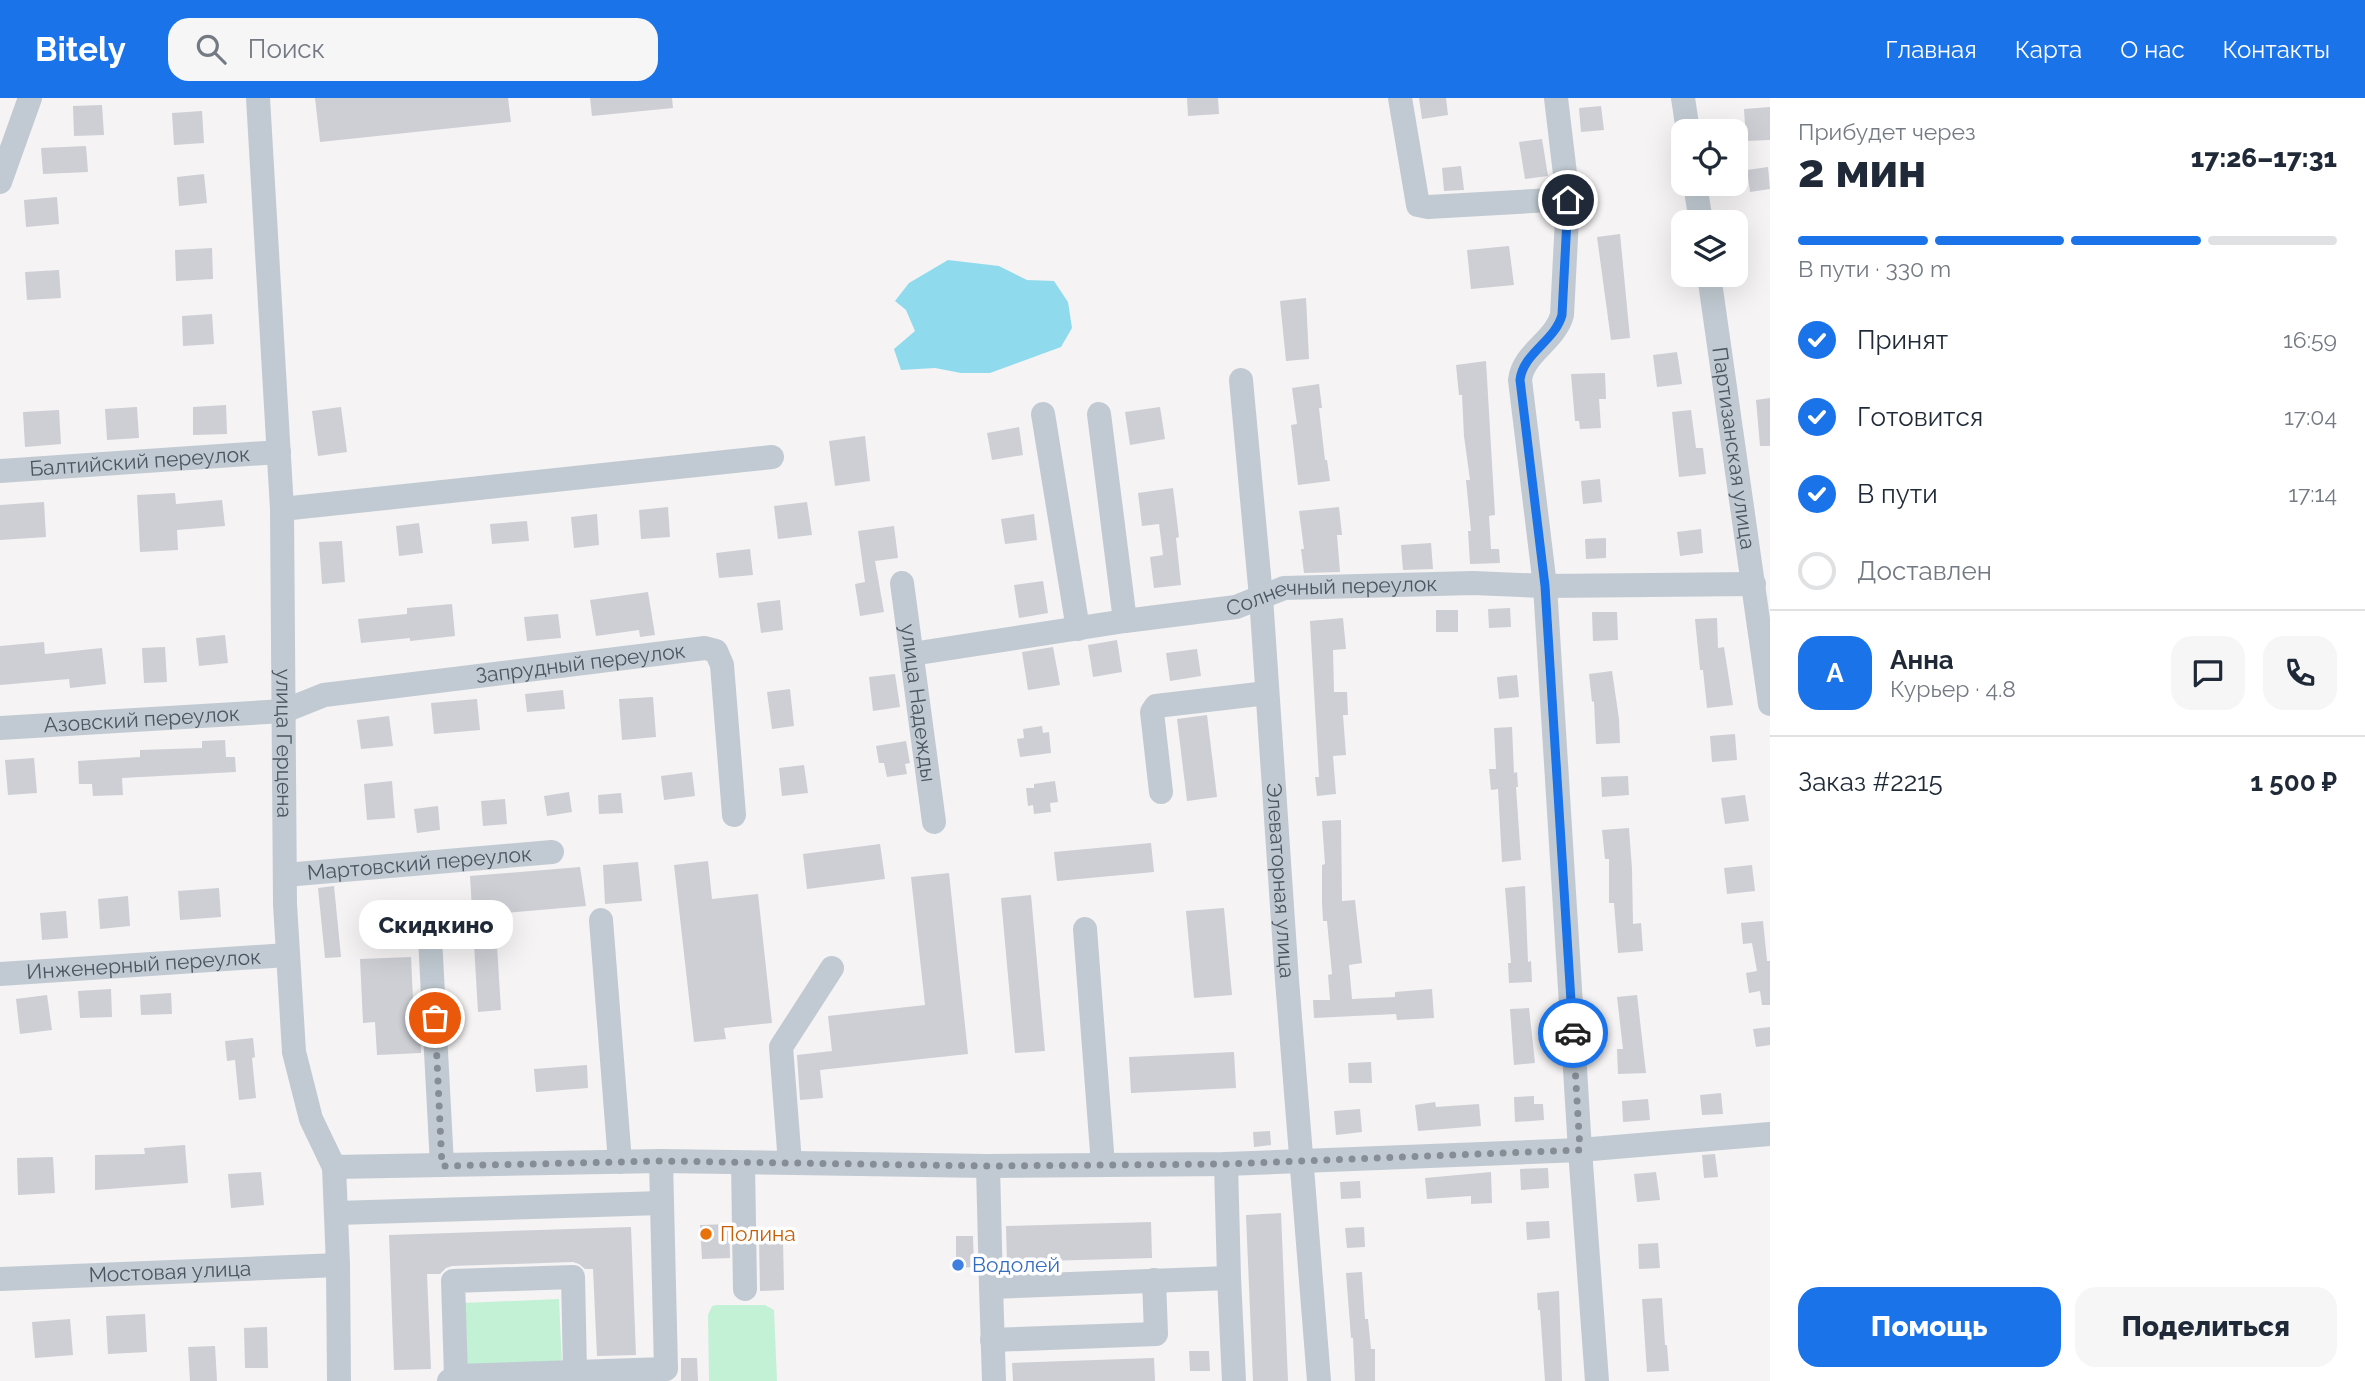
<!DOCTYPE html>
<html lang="ru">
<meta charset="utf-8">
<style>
body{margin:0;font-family:Raleway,sans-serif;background:#f6f6f7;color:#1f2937;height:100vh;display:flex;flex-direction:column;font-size:26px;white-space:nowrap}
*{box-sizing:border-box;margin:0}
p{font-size:23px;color:#747a83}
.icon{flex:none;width:38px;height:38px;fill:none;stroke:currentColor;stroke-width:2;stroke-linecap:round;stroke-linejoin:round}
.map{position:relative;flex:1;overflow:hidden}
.drawer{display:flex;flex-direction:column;background:#fff;width:595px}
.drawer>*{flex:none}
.tools{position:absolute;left:1671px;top:21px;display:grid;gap:14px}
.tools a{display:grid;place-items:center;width:77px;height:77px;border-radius:14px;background:#fff;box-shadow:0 7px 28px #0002;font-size:35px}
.pin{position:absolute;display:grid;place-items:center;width:60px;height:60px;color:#fff;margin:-30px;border:4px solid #fff;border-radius:50%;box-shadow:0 2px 7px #0007}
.courier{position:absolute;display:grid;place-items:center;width:70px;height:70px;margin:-35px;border:5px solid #1a73e8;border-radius:50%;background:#fff;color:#222;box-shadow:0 2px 9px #0007}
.bubble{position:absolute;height:49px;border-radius:21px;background:#fff;box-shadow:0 7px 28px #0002;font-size:23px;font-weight:800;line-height:49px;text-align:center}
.overview em{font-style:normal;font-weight:800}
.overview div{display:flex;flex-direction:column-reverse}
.overview{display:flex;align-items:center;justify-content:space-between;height:119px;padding:0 28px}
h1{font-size:46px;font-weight:800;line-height:52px}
.bar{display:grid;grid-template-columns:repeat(4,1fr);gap:10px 7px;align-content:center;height:84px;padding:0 28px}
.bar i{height:9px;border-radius:5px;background:#e0e1e3}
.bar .active{background:#1a73e8}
.bar p{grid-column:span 4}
.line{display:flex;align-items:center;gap:18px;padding:0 28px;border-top:2px solid #e0e1e3}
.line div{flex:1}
.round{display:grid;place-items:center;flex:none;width:74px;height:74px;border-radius:21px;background:#f6f6f7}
ol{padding:0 28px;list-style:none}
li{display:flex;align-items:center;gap:21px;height:77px}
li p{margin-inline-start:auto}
li .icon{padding:7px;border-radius:50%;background:#1a73e8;color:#fff;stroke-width:4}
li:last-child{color:#747a83}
li i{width:38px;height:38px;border:4px solid #e0e1e3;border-radius:50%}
.cta{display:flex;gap:14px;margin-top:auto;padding:14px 28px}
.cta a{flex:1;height:80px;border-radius:21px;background:#1a73e8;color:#fff;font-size:28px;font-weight:800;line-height:80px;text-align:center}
.cta a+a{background:#f6f6f7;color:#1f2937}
header{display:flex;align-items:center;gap:42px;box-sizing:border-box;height:98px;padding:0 35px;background:#1a73e8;color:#fff}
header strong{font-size:33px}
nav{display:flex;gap:38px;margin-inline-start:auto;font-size:24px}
.search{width:490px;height:63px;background:#f6f6f7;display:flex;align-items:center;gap:18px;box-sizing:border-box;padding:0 24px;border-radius:21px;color:#747a83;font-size:26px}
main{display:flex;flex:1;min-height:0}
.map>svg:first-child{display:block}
.green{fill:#c3f1d5}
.water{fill:#90daee}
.building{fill:#cdcfd5}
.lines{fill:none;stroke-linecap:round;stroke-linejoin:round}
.minor{stroke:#c1cad2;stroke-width:24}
.done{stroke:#868d94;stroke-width:7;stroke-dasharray:0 12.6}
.route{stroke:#1a73e8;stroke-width:9}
.food-dot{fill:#e8710a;stroke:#fff;stroke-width:2.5}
.shop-dot{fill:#3f7fe0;stroke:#fff;stroke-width:2.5}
.labels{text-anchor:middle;stroke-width:7;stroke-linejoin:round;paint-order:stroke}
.street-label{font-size:21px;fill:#4a5661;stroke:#fff}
.food-label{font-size:21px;fill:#c56008;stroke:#fff;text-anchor:start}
.shop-label{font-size:21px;fill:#366cbe;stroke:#fff;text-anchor:start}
</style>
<header>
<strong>Bitely</strong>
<div class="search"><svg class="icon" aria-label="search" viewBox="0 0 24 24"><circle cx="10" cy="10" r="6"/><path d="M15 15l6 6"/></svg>Поиск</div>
<nav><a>Главная</a><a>Карта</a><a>О нас</a><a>Контакты</a></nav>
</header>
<main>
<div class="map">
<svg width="1770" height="1283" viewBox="0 0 1770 1283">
<rect width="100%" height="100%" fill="#f5f3f3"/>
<g class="green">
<polygon points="559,1201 562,1268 465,1272 463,1205"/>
<polygon points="717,1207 765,1207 774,1212 777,1283 709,1283 708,1217 712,1208"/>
</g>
<polygon class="water" points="948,162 999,168 1027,182 1054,183 1068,204 1072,230 1061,249 990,275 961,275 935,270 901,272 894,251 915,233 906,212 895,203 909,185"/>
<g class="building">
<polygon points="315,0 508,0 511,24 320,44"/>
<polygon points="590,0 672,0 673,10 592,18"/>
<polygon points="1187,0 1218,0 1219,16 1188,18"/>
<polygon points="1419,0 1446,0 1448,17 1422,21"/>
<polygon points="102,7 104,37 74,38 73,8"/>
<polygon points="1601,8 1604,32 1581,34 1579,10"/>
<polygon points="1770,9 1770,42 1746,43 1744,11"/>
<polygon points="202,13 204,45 174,47 172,15"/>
<polygon points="1542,41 1548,78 1525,81 1519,44"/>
<polygon points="86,48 88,74 43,76 41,50"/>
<polygon points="1461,68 1464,92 1444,93 1442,70"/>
<polygon points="1768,69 1770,91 1750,94 1747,72"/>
<polygon points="204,76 207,105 179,108 177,79"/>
<polygon points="57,99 59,126 26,129 24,102"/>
<polygon points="1620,136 1630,240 1611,242 1597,139"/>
<polygon points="1509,148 1514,187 1471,191 1467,152"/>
<polygon points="212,150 213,181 176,183 175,152"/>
<polygon points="59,172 61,200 27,202 25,174"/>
<polygon points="1306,200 1309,261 1286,263 1280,203"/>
<polygon points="212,216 214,246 183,248 182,218"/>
<polygon points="1677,254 1682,286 1657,289 1653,257"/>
<polygon points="1486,263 1495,417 1489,418 1491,451 1499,451 1500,465 1470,466 1468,433 1471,433 1466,382 1470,382 1464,338 1462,297 1459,297 1456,267"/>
<polygon points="1605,275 1606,301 1599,301 1601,330 1580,331 1579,323 1575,323 1571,276"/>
<polygon points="1319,286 1322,310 1319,310 1325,362 1327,362 1330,383 1298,387 1291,327 1297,326 1292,290"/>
<polygon points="1770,300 1770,348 1760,348 1756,302"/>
<polygon points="226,307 227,336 193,337 193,309"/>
<polygon points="137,309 139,340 107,342 105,311"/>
<polygon points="341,309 347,354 318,358 312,313"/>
<polygon points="1160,309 1165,341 1130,347 1125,314"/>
<polygon points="59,312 61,346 25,349 23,314"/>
<polygon points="1691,312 1696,350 1703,350 1706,376 1679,379 1672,314"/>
<polygon points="1019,329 1023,357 992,362 987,335"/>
<polygon points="865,338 870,383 835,388 829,343"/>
<polygon points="1600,381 1602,404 1583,406 1581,383"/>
<polygon points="1173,390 1179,439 1176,440 1181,487 1154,490 1150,459 1163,457 1159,426 1142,428 1138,395"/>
<polygon points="175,395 176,406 222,402 225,428 177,432 178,452 140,454 137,397"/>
<polygon points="44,404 46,439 0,442 0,407"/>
<polygon points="807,404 812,437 778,441 774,408"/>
<polygon points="668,409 670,439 641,441 639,412"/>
<polygon points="1339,409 1342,437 1337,437 1340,474 1304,475 1301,451 1304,451 1299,413"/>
<polygon points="597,416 599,447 574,450 571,419"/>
<polygon points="1034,416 1037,442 1005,446 1001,421"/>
<polygon points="527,423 529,443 492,446 490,426"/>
<polygon points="419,425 423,455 399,458 396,428"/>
<polygon points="894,428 898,460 875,463 884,514 860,518 855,486 865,484 858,433"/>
<polygon points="1701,431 1703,455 1680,458 1677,434"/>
<polygon points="1606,440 1606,460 1586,461 1585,441"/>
<polygon points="342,443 345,484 322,486 319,444"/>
<polygon points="1431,445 1433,471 1403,472 1401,447"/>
<polygon points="750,451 753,477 719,480 716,455"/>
<polygon points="1043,483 1048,515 1019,520 1014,487"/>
<polygon points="648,494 655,537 640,539 639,532 596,538 590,502"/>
<polygon points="780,502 783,532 761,535 757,505"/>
<polygon points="452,506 455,538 410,543 410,540 361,545 358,521 407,516 407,510"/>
<polygon points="1510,510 1511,529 1489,530 1488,511"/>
<rect x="1436" y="512" width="22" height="22"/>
<polygon points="1592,514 1617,514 1618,542 1593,543"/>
<polygon points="558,516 561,540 527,543 524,519"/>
<polygon points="1343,520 1346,551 1333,552 1334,594 1347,594 1348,617 1343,617 1346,657 1333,658 1336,696 1317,698 1315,679 1319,679 1310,523"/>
<polygon points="1717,520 1718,550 1724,549 1733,607 1707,610 1703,572 1700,572 1695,521"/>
<polygon points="225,537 228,565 199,568 196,540"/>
<polygon points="1117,542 1122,574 1093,579 1088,547"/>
<polygon points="44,544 45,556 102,550 106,586 70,590 69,581 0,587 0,548"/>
<polygon points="165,549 167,584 144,585 142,550"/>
<polygon points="1053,549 1060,587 1028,592 1022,554"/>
<polygon points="1197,551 1201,578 1170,583 1166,555"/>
<polygon points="1612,573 1619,621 1620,645 1596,646 1594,603 1592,604 1589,576"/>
<polygon points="895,576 900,609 873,613 869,579"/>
<polygon points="1517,577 1519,599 1499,601 1497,579"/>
<polygon points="790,591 794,628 772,631 767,594"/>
<polygon points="563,592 565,611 527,614 525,596"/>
<polygon points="653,599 656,639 622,642 619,601"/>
<polygon points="477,601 480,632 434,636 431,605"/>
<polygon points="1207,617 1217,699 1187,703 1177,621"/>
<polygon points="389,618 393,648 361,651 357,622"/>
<polygon points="1042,628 1043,635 1049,634 1051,655 1020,659 1017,641 1024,640 1023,631"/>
<polygon points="1512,629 1514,675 1517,674 1518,689 1516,689 1521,762 1502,764 1498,691 1491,692 1489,671 1496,671 1494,630"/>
<polygon points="1735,636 1737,662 1712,664 1710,638"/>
<polygon points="225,642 226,659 235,659 236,674 122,680 123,697 93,698 92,686 79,686 78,663 140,659 140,652 202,650 202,643"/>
<polygon points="906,643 910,665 905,666 907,676 887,679 884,665 879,665 876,648"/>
<polygon points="34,660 37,695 8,697 5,662"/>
<polygon points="804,667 808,695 782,698 779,670"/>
<polygon points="692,674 695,698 664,702 661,678"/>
<polygon points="1628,678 1629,697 1602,699 1601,679"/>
<polygon points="392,683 395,720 367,722 364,686"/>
<polygon points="1055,683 1058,704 1050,705 1051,714 1034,716 1033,707 1028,708 1026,690 1034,690 1034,686"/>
<polygon points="569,694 572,714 547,718 544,698"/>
<polygon points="621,695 623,715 599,716 598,697"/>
<polygon points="1745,697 1749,723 1725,726 1721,700"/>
<polygon points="505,701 507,726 483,728 481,703"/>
<polygon points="438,708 440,732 417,735 414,711"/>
<polygon points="1341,722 1342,803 1355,802 1362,865 1349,867 1352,901 1395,899 1395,894 1432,891 1434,920 1397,922 1396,916 1314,920 1313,902 1330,902 1328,877 1332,876 1327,823 1323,823 1322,804 1322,767 1325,766 1322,723"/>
<polygon points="1629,730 1632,771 1633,826 1641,825 1643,853 1618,855 1614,805 1609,805 1609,761 1605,761 1602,732"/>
<polygon points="1151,745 1154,774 1057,783 1054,754"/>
<polygon points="880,746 885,781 807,791 803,756"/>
<polygon points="708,763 712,801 758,796 772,925 724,930 726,941 694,944 674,767"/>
<polygon points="638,764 642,803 605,806 603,767"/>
<polygon points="1752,767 1755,793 1727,796 1724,770"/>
<polygon points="580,769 586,808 495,816 501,912 478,914 470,778"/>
<polygon points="949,775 968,956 820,972 823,1000 800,1002 797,957 832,953 828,918 925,907 911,779"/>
<polygon points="334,788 341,859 325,860 318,790"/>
<polygon points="1525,788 1528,864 1531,863 1532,884 1509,885 1508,865 1511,865 1505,790"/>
<polygon points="219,790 221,819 180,822 178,793"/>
<polygon points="1031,797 1045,953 1015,955 1001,800"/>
<polygon points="128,798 130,828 100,831 98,801"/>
<polygon points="1224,810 1232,897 1194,900 1186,813"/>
<polygon points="66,813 68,840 42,842 40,815"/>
<polygon points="1763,823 1767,863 1770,863 1770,907 1762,907 1760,893 1749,895 1746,875 1757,873 1752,845 1743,846 1741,825"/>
<polygon points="411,859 414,923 419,923 421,955 377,957 375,924 363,925 360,861"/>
<polygon points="111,891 112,919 80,920 78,893"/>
<polygon points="171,895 172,916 141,917 140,897"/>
<polygon points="47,897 52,932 20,936 16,901"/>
<polygon points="1637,897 1646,975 1618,976 1617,951 1623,951 1617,899"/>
<polygon points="1529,910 1535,965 1514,967 1510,911"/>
<polygon points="1770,929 1770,947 1756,949 1753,931"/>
<polygon points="253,940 255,959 252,960 256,1000 239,1002 235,962 227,963 225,943"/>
<polygon points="1234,954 1236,990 1131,995 1129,959"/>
<polygon points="1371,964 1372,985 1349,985 1348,965"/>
<polygon points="587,967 588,990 536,994 534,971"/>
<polygon points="1721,995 1723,1016 1702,1017 1700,997"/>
<polygon points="1534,998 1534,1006 1543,1006 1544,1022 1515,1024 1514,999"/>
<polygon points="1648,1001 1650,1022 1623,1024 1622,1003"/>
<polygon points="1435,1004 1436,1009 1479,1006 1481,1028 1418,1033 1415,1007"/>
<polygon points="1360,1011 1362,1034 1336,1037 1334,1013"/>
<polygon points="1270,1033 1271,1047 1254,1049 1253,1034"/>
<polygon points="185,1047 188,1085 95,1092 95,1057 145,1056 144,1050"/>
<polygon points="1715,1056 1718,1079 1704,1080 1702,1057"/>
<polygon points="53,1059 55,1095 18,1097 17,1060"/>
<polygon points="1548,1070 1549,1090 1521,1092 1520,1071"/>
<polygon points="261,1074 264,1107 231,1110 228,1076"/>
<polygon points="1491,1074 1492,1105 1471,1106 1471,1098 1427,1101 1425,1080"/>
<polygon points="1656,1074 1660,1102 1637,1104 1634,1076"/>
<polygon points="1360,1083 1361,1100 1341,1101 1340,1084"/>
<polygon points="1281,1115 1288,1283 1253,1283 1246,1117"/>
<polygon points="1549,1123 1550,1140 1527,1142 1526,1124"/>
<polygon points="1151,1124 1152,1160 1007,1164 1006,1128"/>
<polygon points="729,1126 730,1160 702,1161 700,1127"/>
<polygon points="631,1129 636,1257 597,1258 593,1171 585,1171 579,1166 573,1164 452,1168 446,1170 440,1176 427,1176 431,1271 394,1272 389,1137"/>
<polygon points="1364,1129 1365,1149 1347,1150 1345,1130"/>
<polygon points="956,1138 973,1138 974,1169 956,1170"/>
<polygon points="759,1140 783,1140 784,1192 760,1193"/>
<polygon points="1658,1145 1660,1170 1639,1171 1638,1146"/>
<polygon points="1362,1174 1365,1221 1368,1221 1371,1251 1375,1251 1375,1283 1355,1283 1353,1240 1351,1240 1346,1175"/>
<polygon points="1559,1193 1562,1283 1545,1283 1540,1212 1538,1212 1537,1195"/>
<polygon points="1662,1200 1665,1247 1667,1247 1669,1273 1647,1274 1642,1201"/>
<polygon points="145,1216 147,1254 108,1256 106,1218"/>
<polygon points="70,1221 73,1257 35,1260 32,1224"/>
<polygon points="267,1229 268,1270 245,1270 244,1230"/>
<polygon points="215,1248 217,1283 190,1283 188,1249"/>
<polygon points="1189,1253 1209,1253 1210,1273 1190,1273"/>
<polygon points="681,1260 697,1260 698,1283 681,1283"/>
<polygon points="1154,1260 1155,1283 1013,1283 1012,1265"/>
</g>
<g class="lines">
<g class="minor">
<path id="s1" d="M258 0 282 411 285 806 294 954 311 1021 334 1069 338 1167 339 1283"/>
<polyline points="1400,0 1418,107 1428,109 1568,101"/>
<path d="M1556 0 1568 101 1562 217C1555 243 1523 255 1520 282L1545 488 1580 1052 1597 1283"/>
<polyline points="1683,0 1688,33"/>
<polyline points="0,84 30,0"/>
<polyline points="1695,86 1701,124"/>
<path id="s2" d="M1709 177 1770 606"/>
<path id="s3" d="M1241 282 1261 499 1287 882 1319 1283"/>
<polyline points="1043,316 1078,531"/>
<polyline points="1099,316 1125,523"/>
<path id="s4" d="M0 373 279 354"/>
<polyline points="282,411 772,359"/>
<path id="s5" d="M902 485 934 724"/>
<path id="s6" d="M912 556 1125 523 1236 509 1284 490 1473 485 1545 488 1754 486"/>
<path id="s7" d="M0 630 284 613 324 597 705 550 716 553 722 567 734 717"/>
<polyline points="1161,694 1152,614 1156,608 1267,595"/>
<path id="s8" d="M285 777 552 754"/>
<polyline points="601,822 620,1064"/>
<polyline points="1085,831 1103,1067"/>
<polyline points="430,840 442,1067"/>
<path id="s9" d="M0 876 287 857"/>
<polyline points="743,1065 745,1191"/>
<polyline points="790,1065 781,949 832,870"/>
<polyline points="1226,1066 1229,1180"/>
<polyline points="988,1068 991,1189 1229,1180 1234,1283"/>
<polyline points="334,1069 661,1063 988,1068 1226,1066 1580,1052 1770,1036"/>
<polyline points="336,1115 662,1105"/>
<path id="s10" d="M0 1181 338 1167"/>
<polyline points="991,1189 994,1283"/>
<polyline points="992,1242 1156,1236 1154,1182"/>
<polyline points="456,1278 453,1183 573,1179 575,1273"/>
<polyline points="449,1283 456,1278 666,1271 661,1063"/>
</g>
</g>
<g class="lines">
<polyline class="done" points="435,920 442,1068 661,1063 988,1068 1226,1066 1580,1052 1573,935"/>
<path class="route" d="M1568 102 1562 217C1555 243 1523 255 1520 282L1545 488 1573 935"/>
</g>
<circle class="food-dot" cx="706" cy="1136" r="7"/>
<circle class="shop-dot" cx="958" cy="1167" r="7"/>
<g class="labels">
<g class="street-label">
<text dy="7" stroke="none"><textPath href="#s2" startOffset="175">Партизанская улица</textPath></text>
<text dy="7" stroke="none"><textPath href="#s4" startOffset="140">Балтийский переулок</textPath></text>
<text dy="7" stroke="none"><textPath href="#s6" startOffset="425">Солнечный переулок</textPath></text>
<text dy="7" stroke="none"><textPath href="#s7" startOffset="586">Запрудный переулок</textPath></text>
<text dy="7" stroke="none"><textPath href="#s5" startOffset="121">улица Надежды</textPath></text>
<text dy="7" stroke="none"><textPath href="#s7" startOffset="142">Азовский переулок</textPath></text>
<text dy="7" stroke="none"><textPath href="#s1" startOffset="646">улица Герцена</textPath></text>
<text dy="7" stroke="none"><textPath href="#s8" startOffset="135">Мартовский переулок</textPath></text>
<text dy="7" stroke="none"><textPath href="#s3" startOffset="502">Элеваторная улица</textPath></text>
<text dy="7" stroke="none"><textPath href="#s9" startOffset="144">Инженерный переулок</textPath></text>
<text dy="7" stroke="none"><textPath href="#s10" startOffset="170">Мостовая улица</textPath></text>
</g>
<g class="food-label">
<text x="720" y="1143">Полина</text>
</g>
<g class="shop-label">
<text x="972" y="1174">Водолей</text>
</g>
</g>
</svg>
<div class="tools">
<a><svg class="icon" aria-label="locate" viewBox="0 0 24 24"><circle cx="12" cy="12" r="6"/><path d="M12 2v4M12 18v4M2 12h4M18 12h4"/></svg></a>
<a><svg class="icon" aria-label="layers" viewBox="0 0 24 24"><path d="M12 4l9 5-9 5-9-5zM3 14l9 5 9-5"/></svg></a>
</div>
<div class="pin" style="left:435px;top:920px;background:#ea580c"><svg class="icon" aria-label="bag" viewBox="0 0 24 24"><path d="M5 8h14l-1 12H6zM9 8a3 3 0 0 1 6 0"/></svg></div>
<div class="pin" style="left:1568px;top:102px;background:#1f2937"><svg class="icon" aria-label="home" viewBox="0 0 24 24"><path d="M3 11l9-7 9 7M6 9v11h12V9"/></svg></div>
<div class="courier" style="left:1573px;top:935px"><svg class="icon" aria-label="car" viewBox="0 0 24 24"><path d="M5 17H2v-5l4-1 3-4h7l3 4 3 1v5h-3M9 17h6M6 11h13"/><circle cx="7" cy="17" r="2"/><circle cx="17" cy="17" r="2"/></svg></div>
<div class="bubble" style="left:359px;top:802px;width:154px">Скидкино</div>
</div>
<section class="drawer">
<div class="overview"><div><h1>2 мин</h1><p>Прибудет через</p></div><em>17:26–17:31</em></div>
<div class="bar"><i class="active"></i><i class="active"></i><i class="active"></i><i></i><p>В пути · 330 m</p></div>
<ol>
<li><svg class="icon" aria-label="check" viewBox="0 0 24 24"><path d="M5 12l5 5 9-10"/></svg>Принят<p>16:59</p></li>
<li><svg class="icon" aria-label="check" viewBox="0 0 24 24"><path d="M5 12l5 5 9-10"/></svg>Готовится<p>17:04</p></li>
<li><svg class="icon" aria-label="check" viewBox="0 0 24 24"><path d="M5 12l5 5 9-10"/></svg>В пути<p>17:14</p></li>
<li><i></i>Доставлен</li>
</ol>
<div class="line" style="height:126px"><b class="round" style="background:#1a73e8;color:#fff">А</b><div><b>Анна</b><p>Курьер · 4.8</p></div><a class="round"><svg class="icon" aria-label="chat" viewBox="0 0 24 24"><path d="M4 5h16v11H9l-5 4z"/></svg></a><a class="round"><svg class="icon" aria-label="phone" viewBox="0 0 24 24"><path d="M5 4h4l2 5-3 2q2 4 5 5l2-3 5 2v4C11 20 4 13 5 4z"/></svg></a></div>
<div class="line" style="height:91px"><div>Заказ #2215</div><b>1 500 ₽</b></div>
<div class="cta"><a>Помощь</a><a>Поделиться</a></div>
</section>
</main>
